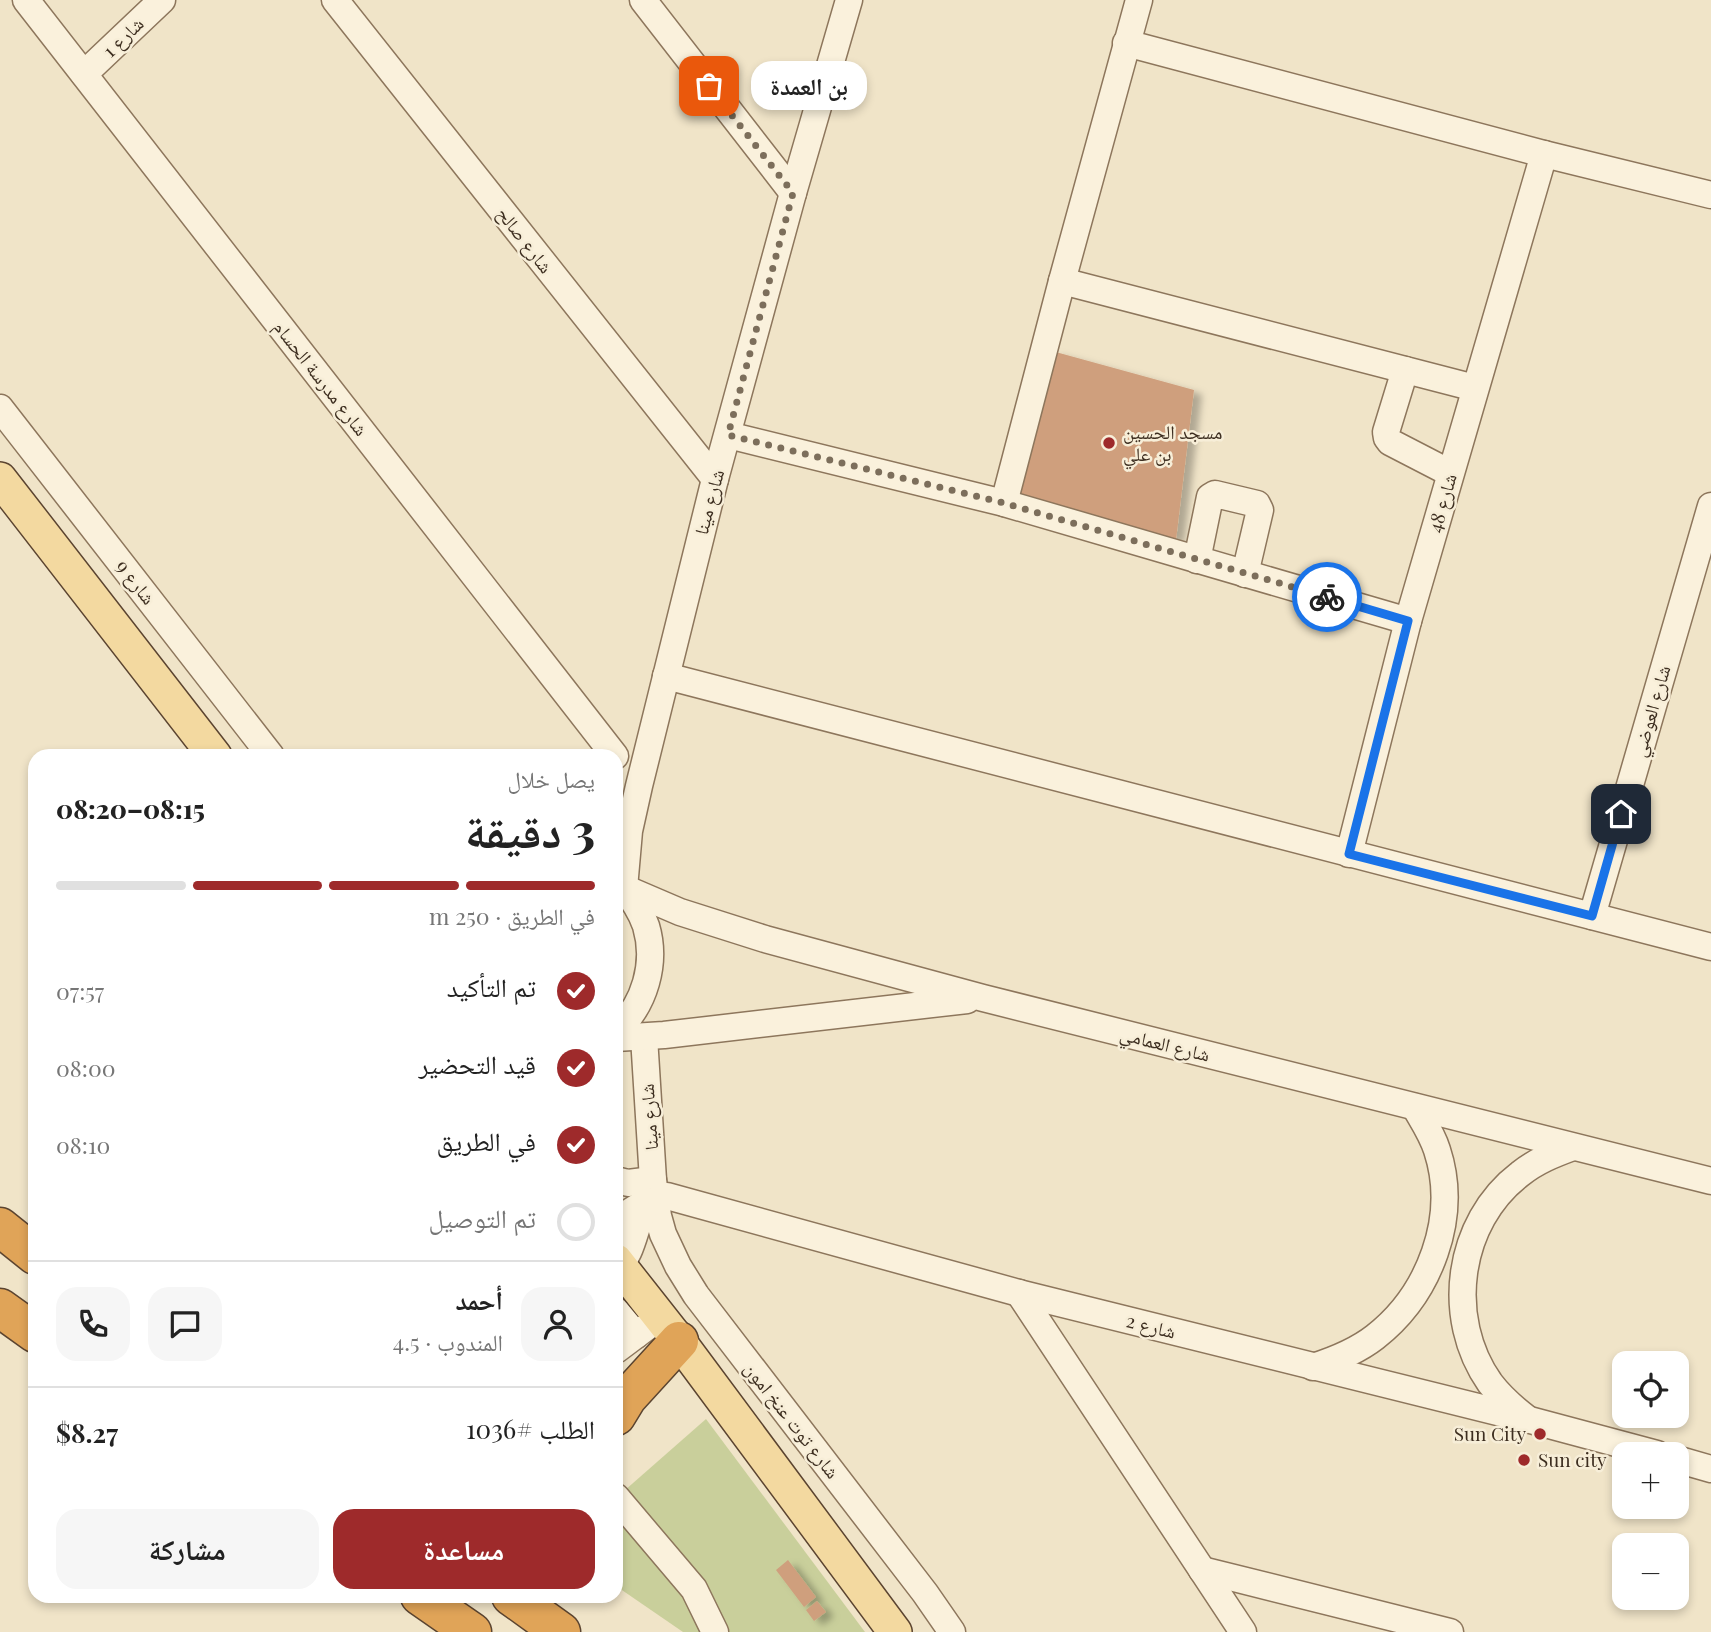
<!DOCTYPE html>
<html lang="ar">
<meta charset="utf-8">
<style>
body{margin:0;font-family:"Playfair Display","Noto Naskh Arabic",serif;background:#f6f6f6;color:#222;direction:rtl;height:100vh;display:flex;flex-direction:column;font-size:26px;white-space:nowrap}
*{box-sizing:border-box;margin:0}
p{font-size:23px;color:#767676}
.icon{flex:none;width:38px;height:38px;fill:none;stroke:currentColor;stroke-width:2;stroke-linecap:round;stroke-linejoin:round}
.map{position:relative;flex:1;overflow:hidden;direction:ltr}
.drawer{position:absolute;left:28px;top:749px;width:595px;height:854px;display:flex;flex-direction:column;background:#fff;border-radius:21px;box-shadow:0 4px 10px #0003;direction:rtl}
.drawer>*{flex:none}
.tools{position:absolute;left:1612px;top:1351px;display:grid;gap:14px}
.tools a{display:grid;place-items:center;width:77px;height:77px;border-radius:14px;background:#fff;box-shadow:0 4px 10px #0003;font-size:35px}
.pin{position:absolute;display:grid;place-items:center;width:60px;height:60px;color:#fff;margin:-30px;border-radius:14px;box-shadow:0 4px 10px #0006}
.courier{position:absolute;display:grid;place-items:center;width:70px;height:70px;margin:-35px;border:5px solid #1a73e8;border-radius:50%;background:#fff;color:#222;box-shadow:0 2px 9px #0007}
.bubble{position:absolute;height:49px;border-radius:21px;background:#fff;box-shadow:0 4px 10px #0003;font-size:23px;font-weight:800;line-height:49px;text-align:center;direction:rtl}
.head em{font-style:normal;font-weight:800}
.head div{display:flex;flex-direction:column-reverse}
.head{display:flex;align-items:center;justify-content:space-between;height:119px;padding:0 28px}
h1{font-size:46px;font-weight:800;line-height:52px}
.bar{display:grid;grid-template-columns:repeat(4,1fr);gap:10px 7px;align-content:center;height:84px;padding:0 28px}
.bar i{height:9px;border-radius:5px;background:#e0e0e0}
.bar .on{background:#9e2a2b}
.bar p{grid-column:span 4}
.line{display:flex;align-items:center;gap:18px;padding:0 28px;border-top:2px solid #e0e0e0}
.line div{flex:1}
.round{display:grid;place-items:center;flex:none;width:74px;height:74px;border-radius:21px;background:#f6f6f6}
ol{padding:0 28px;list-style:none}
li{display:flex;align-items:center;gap:21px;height:77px}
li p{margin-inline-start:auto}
li .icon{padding:7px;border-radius:50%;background:#9e2a2b;color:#fff;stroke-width:4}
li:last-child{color:#767676}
li i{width:38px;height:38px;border:4px solid #e0e0e0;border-radius:50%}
.primary-button{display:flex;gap:14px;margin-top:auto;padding:14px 28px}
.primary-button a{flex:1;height:80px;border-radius:21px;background:#9e2a2b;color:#fff;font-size:28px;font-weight:800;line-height:80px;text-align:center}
.primary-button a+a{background:#f6f6f6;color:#222}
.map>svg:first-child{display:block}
.green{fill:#c9cf9b}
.building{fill:#cf9f7d;filter:url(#shadow)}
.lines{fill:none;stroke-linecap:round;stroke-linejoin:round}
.minor-casing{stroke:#8d765c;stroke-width:29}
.major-casing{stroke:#5b4430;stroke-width:36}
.highway-casing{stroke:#5b4430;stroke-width:41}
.minor{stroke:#faf1dc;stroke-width:26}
.major{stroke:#f3d9a0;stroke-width:33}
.highway{stroke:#e0a458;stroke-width:38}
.done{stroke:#7c6e5b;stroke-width:7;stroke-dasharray:0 12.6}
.route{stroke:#1a73e8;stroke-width:9}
.poi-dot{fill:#9e2a2b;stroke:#f7eed8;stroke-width:2.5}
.labels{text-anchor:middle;stroke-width:5;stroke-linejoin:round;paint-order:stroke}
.street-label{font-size:19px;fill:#3d2e20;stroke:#f7eed8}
.poi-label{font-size:19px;fill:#3d2e20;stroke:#f7eed8;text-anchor:start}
</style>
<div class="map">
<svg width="1711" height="1632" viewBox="0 0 1711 1632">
<defs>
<filter id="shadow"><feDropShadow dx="8" dy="4.5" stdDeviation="3.5" flood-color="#0004"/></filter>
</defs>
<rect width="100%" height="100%" fill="#f0e4c8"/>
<polygon class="green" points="706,1419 865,1632 683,1632 616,1586 616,1498"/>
<g class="building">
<polygon points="1052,351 1194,390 1176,540 1017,496"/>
<polygon points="788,1560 816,1597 804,1607 776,1570"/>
<polygon points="817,1601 826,1612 814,1621 806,1610"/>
</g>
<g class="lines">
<defs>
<g id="minor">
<polyline points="26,0 615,756"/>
<polyline points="335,0 715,479"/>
<polyline points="643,0 793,193"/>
<polyline points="1126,43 1544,154 1711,195"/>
<polyline points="84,74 162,0"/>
<polyline points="1062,281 1475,388"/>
<polyline points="1405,370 1386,432 1387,438 1390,442 1450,473"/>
<polyline points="0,408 271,756"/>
<polyline points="728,435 1004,503 1408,621"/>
<polyline points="1004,503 1062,281 1139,0"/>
<polyline points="1197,560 1210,497 1215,494 1257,504 1260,510 1245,574"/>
<polyline points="666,676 1711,947"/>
<polyline points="1349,854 1408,621 1544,154"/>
<polyline points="616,888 624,888 680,912 765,939 983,998 1711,1181"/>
<polyline points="624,888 629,831 639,786 715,479 793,193 849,0"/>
<polyline points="1592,916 1711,506"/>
<path d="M616 1031C645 1005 657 963 646 926 641 911 633 900 624 888"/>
<polyline points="644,1037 653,1180 658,1216 663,1234 678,1266 696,1295 925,1593 952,1632"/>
<polyline points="616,1038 664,1035 967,1000"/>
<polyline points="616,1180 628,1183 653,1180"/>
<polyline points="616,1218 620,1218 655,1196 667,1196 1019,1293 1530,1420 1657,1454"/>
<path d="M616 1270C635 1251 634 1223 648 1201"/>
<polyline points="1019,1293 1243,1632"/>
<polyline points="616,1311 636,1335"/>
<polyline points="616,1350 660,1317"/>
<path d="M1313 1367C1335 1360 1357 1351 1375 1337 1430 1294 1459 1217 1437 1150 1432 1134 1423 1121 1415 1107"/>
<path d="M1525 1417C1512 1407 1500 1396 1490 1383 1444 1318 1457 1222 1520 1174 1536 1161 1554 1154 1573 1147"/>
<polyline points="1676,1459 1711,1469"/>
<polyline points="616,1497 694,1589 715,1632"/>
<polyline points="1202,1570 1450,1632"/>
</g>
<g id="major">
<polyline points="0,479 215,756"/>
<polyline points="616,1261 679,1341 895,1632"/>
</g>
<g id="highway">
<polyline points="0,1227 35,1255"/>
<polyline points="0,1308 35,1333"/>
<polyline points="616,1416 627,1398 679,1341"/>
<polyline points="420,1596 472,1632"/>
<polyline points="511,1596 561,1632"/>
</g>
</defs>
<use href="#minor" class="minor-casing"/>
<use href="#major" class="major-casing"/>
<use href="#highway" class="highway-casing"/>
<use href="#minor" class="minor"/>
<use href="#major" class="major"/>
<use href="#highway" class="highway"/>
</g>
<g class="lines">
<polyline class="done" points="709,86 793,193 728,435 1004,503 1327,597"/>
<polyline class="route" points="1327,597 1408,621 1349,854 1592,916 1621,814"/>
</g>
<g class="poi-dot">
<circle cx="1109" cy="443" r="7"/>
<circle cx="1540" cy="1434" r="7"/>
<circle cx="1524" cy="1460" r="7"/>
</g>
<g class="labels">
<g class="street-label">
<text transform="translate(123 37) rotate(-44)" y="7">شارع 1</text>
<text transform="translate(525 240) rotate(52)" y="7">شارع صالح</text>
<text transform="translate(321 378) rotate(52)" y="7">شارع مدرسة الحسام</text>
<text transform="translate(709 502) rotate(-75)" y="7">شارع مينا</text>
<text transform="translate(1442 503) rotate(-74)" y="7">شارع 48</text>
<text transform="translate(136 582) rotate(52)" y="7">شارع 9</text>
<text transform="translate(1651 711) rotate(-74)" y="7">شارع العوضي</text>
<text transform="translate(1165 1044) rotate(14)" y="7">شارع العمامي</text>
<text transform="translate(649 1117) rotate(-94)" y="7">شارع مينا</text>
<text transform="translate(1151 1326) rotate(14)" y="7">شارع 2</text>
<text transform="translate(792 1420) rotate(52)" y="7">شارع توت عنخ امون</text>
</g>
<g class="poi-label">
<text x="1123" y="439">مسجد الحسين<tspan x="1123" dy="22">بن علي</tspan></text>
<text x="1526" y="1441" text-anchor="end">Sun City</text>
<text x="1538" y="1467">Sun city</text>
</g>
</g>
</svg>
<div class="tools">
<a><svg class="icon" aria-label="locate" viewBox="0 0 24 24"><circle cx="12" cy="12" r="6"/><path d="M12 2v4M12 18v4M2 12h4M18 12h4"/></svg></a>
<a>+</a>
<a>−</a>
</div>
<div class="pin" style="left:709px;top:86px;background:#ea580c"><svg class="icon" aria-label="bag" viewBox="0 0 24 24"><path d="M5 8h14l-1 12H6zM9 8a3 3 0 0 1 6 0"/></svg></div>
<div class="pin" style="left:1621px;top:814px;background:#1f2937"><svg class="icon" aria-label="home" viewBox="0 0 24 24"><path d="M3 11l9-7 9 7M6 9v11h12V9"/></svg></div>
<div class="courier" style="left:1327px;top:597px"><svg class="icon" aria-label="bike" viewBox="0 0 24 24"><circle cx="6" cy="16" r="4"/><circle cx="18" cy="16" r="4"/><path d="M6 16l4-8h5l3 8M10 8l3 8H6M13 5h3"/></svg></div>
<div class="bubble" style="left:751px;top:61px;width:116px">بن العمدة</div>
<section class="drawer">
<div class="head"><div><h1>3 دقيقة</h1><p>يصل خلال</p></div><em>08:15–08:20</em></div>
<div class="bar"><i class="on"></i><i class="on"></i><i class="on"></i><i></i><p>في الطريق · 250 m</p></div>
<ol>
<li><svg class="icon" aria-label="check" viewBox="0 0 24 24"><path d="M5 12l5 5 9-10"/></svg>تم التأكيد<p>07:57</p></li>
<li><svg class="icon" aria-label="check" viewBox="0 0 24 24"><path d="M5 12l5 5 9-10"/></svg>قيد التحضير<p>08:00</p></li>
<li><svg class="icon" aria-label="check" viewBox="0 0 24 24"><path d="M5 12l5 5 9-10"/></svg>في الطريق<p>08:10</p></li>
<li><i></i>تم التوصيل</li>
</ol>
<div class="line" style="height:126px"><a class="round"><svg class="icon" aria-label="person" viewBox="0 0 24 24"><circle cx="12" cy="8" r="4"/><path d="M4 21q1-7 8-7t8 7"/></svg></a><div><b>أحمد</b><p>المندوب · 4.5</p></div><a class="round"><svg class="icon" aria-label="chat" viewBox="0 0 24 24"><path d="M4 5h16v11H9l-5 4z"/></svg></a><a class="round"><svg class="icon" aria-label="phone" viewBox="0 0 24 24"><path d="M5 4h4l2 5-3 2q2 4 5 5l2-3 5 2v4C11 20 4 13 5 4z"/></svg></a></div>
<div class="line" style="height:91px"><div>الطلب #1036</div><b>$8.27</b></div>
<div class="primary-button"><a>مساعدة</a><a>مشاركة</a></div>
</section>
</div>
